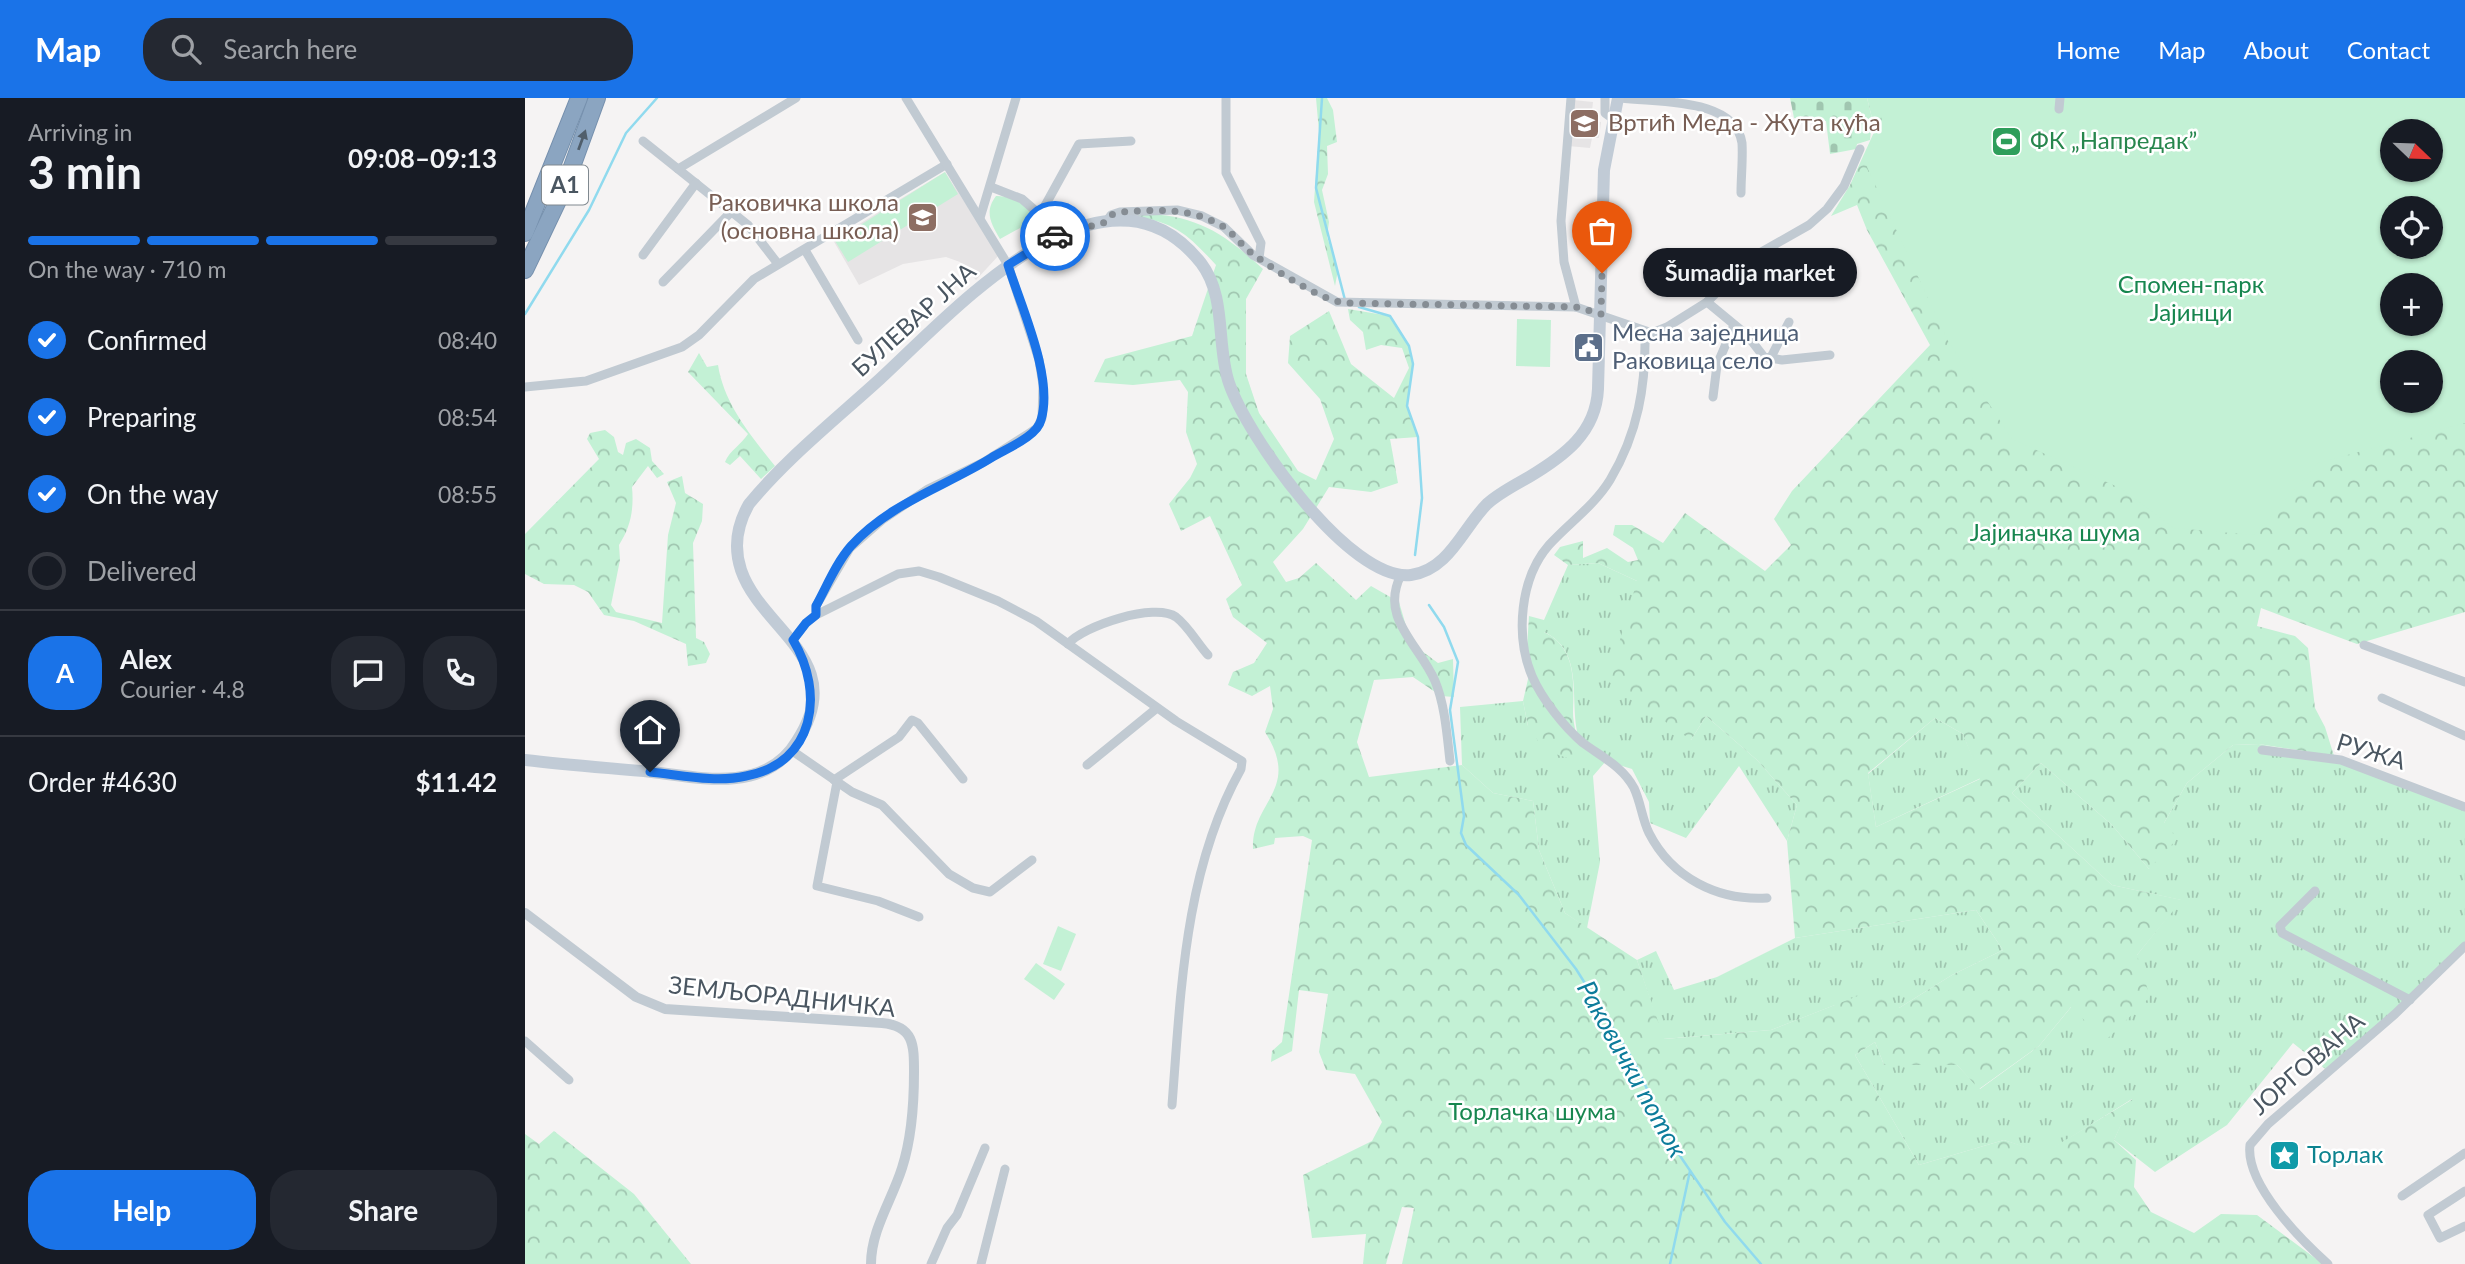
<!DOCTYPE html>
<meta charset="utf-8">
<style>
body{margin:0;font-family:Lato,sans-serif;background:#242831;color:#f1f3f6;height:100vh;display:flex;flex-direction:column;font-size:26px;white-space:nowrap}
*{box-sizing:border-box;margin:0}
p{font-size:23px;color:#9ea1a6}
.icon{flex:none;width:38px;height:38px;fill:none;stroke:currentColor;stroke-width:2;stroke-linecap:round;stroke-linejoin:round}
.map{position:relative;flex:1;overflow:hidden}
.panel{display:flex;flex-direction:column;background:#171b24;width:525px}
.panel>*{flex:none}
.needle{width:46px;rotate:113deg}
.buttons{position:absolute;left:1855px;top:21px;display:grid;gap:14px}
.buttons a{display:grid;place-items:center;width:63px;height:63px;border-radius:50%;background:#171b24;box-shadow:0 2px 5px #0004;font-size:35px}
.pin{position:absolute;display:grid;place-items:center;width:60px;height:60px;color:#fff;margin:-72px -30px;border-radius:50% 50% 50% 0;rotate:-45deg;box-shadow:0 0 7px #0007}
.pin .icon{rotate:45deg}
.courier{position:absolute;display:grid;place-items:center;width:70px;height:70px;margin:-35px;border:5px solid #1a73e8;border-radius:50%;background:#fff;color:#222;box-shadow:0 2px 9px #0007}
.bubble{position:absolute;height:49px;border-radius:24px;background:#171b24;box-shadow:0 2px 5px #0004;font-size:23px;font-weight:700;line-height:49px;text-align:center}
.headline em{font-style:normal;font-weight:700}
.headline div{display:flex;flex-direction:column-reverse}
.headline{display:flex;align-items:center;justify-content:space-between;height:119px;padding:0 28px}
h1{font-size:46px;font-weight:700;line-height:52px}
.bar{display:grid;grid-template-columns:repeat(4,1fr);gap:10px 7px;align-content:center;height:84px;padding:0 28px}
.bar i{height:9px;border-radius:5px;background:#363941}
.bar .on{background:#1a73e8}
.bar p{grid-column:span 4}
.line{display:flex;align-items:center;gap:18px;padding:0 28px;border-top:2px solid #363941}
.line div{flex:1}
.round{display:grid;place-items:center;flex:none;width:74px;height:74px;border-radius:28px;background:#242831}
ol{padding:0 28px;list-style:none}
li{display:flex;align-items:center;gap:21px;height:77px}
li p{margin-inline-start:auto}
li .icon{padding:7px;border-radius:50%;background:#1a73e8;color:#fff;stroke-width:4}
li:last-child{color:#9ea1a6}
li i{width:38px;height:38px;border:4px solid #363941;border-radius:50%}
.primary-button{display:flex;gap:14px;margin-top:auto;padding:14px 28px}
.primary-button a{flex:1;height:80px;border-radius:28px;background:#1a73e8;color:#fff;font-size:28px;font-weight:700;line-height:80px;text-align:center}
.primary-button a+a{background:#242831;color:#f1f3f6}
header{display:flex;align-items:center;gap:42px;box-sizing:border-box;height:98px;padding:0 35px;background:#1a73e8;color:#fff}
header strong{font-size:33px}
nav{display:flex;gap:38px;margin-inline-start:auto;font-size:24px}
.search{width:490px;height:63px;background:#242831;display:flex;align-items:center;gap:18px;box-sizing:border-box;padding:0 24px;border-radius:28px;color:#9ea1a6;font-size:26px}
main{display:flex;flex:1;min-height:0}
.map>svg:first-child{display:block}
.education{fill:#e6e4e5}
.grass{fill:url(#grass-tufts)}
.forest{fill:url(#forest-crowns);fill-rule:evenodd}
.cemetery{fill:url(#cemetery-stones)}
.park{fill:#c3f1d5;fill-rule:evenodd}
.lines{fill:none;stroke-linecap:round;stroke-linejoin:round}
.stream{stroke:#90daee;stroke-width:2.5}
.motorway-casing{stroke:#7690ad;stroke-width:18}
.minor{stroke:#c1cad2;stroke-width:9}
.tertiary{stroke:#c1cad2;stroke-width:10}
.secondary{stroke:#c1cbd6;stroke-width:12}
.motorway{stroke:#8ba5c1;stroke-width:16}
.oneway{fill:#505e6b}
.done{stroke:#868d94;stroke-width:7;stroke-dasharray:0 12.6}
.route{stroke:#1a73e8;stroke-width:9}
.labels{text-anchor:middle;stroke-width:5;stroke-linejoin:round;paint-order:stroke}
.shield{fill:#fff;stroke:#808990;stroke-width:2}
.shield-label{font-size:23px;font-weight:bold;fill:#4a5661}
.education-label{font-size:24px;fill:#785e54;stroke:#fff;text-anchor:start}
.leisure-label{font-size:24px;fill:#27864d;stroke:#fff;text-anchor:start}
.park-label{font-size:24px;fill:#17864f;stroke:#fff}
.street-label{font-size:24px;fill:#4a5661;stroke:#fff}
.service-label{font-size:24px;fill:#4e5e75;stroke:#fff;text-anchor:start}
.culture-label{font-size:24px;fill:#0d838f;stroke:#fff;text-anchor:start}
.water-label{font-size:26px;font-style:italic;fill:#0c7c9b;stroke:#fff}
</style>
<header>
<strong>Map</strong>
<div class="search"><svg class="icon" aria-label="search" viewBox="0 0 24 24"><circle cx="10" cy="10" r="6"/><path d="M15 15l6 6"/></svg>Search here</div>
<nav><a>Home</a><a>Map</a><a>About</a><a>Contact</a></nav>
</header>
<main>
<section class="panel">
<div class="headline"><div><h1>3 min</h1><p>Arriving in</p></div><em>09:08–09:13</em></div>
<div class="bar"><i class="on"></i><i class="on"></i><i class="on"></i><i></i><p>On the way · 710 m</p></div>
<ol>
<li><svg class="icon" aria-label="check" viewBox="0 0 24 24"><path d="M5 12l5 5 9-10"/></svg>Confirmed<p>08:40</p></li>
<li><svg class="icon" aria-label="check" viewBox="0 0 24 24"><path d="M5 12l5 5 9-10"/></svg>Preparing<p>08:54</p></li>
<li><svg class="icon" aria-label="check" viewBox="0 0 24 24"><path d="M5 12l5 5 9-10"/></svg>On the way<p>08:55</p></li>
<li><i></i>Delivered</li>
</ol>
<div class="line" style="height:126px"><b class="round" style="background:#1a73e8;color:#fff">A</b><div><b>Alex</b><p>Courier · 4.8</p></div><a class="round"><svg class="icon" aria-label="chat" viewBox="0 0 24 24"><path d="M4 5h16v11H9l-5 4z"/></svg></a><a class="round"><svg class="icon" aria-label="phone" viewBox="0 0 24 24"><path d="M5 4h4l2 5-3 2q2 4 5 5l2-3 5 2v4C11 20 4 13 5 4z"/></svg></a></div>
<div class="line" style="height:91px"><div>Order #4630</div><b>$11.42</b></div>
<div class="primary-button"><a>Help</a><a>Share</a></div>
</section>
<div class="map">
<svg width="1940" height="1166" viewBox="0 0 1940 1166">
<defs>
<pattern id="grass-tufts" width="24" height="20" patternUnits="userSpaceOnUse" patternTransform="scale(1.75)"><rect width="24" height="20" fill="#c3f1d5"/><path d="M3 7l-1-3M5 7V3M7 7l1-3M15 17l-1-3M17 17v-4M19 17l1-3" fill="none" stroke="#a0c6b0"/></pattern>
<pattern id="forest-crowns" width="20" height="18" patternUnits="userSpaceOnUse" patternTransform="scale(1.75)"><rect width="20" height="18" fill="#c3f1d5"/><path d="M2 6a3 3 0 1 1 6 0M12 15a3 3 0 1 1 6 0" fill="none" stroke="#a0c6b0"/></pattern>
<pattern id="cemetery-stones" width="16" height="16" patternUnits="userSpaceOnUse" patternTransform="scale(1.75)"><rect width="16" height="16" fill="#c3f1d5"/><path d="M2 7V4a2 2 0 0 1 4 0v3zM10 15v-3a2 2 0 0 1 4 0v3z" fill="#a0c6b0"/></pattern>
</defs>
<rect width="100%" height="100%" fill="#f5f3f3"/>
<g class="education">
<polygon points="1048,2 1068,4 1066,22 1076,24 1074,40 1067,40 1065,50 1043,48"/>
<polygon points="420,74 474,157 451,182 435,164 421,159 378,166 334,187 308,142"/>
</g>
<g class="grass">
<path d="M1073 465 1112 483 1166 642 1181 618 1232 662 1272 707 1262 743 1214 668 1161 740 1125 725 1124 704 1107 671 1081 663 1068 678 1075 764 1062 830 1040 815 1014 752 1008 703 968 695 937 667 935 609 998 603 1003 628 1053 637C1044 602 1060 553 1019 534V522L1043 467Z"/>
<polygon points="1410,620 1438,636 1456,680 1351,729 1343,676"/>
<polygon points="1734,646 1816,662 1940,709 1940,848 1804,974 1768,945 1702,1027 1630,1074 1589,1042 1607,1001 1519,1056 1479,1042 1394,1067 1330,957 1350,944 1359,967 1432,967 1455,991 1514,948 1547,908 1612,857 1656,802 1587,787 1487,695 1516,665 1587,727 1624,771 1639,725 1662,685 1708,647"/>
<polygon points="1451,812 1478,852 1427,877 1374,910 1310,907 1246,932 1138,941 1112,862 1131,853 1149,892 1192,879 1270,840"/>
</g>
<g class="forest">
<polygon points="791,0 802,0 808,12 812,44 802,48 803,76 797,92 804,124 802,139 813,172 810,188 789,104 794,34"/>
<path d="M1342 0H1386L1867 72H1906L1940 29V514L1832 546 1736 510 1732 528 1770 538 1783 550 1790 610 1800 629 1809 658 1734 646 1708 647 1662 685 1639 725 1653 740 1624 771 1587 727 1516 665 1487 695 1587 787 1657 802 1612 857 1625 899 1580 943 1546 909 1514 948 1454 991 1432 967H1359L1350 944 1330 957 1394 1067 1479 1042 1519 1055 1608 1001 1589 1042 1611 1062 1609 1089 1626 1114 1669 1135 1696 1116 1732 1117 1798 1166H877L889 1110 877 1109 861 1166H838L841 1136 787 1140 778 1077 847 1043 857 1024 830 976 801 972 794 954 803 896 774 892 767 953 746 964 747 953 757 944 787 742 778 738 750 740 749 746 728 751C726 703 777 692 740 634L748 611 745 588 727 598 703 587 708 574 729 565 742 545 708 519 701 501 717 487 685 418 656 433 644 406 665 380 672 366 661 334 663 294 655 282 608 287 569 284 580 261 667 238 691 167C665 139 652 125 613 119V116C669 115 699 135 738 171L721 201V276L734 315 773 373 791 382 809 341 795 301 763 265 765 238 804 213 826 266 869 300 884 270 877 250 856 247 841 252 838 234 825 222 823 211 865 218 884 248 888 266 882 308 893 339 865 341 873 385 846 394 804 389 778 431 748 464 761 484 774 480 791 465 831 502 846 488 874 504 886 545 913 565 928 561 929 599 916 598 888 579 849 582 832 644 844 679 937 667 968 695 1008 703 1014 752 1040 815 1112 862 1139 941 1246 932 1353 890 1374 910 1427 877 1478 852 1451 812 1270 840 1262 743 1272 707 1232 662 1181 618 1166 642 1083 583 1112 483 1073 465 1043 467 1029 457 1035 449 1058 443V460L1082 450 1103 464 1113 462 1108 450 1088 437 1090 427H1107L1138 445 1160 415 1240 473 1266 447 1249 421 1267 393 1405 247 1342 132 1332 107 1306 118 1325 87 1350 32ZM1867 110H1906V149H1867ZM1867 187H1906V226H1867ZM1867 264H1906V303H1867ZM1410 620 1438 636 1455 681 1351 729 1343 675Z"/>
<path d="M174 255 182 269 193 267C199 306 226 338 250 368L236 381 215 358 205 367 200 364C205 352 216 347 223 336L163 274Z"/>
<path d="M80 332 89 339 93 354 98 357 101 345 111 341 125 350 127 363 139 376 132 380 123 368 107 389C109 411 106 428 94 447L95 462 86 507 91 514 137 525 143 437 151 405 142 384 157 378 160 395 178 406 177 423 168 445 171 540 179 544 185 556 181 565 163 568 161 546 109 523 79 517 63 494 49 487 19 486 0 476V436L74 361 62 341 65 335Z"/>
<path d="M1004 518 1019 522V534C1051 549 1049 584 1048 614 1048 634 1057 640 1048 662L1019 652 1003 628 998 603 1006 568 1002 550Z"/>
<polygon points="29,1033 109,1096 166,1166 0,1166 0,1036 14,1046"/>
</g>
<polygon class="cemetery" points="1265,0 1342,0 1350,32 1346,33 1345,42 1332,46 1331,51 1305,56 1301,23 1269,20"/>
<g class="park">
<path d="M1355 0H1940V325L1793 365 1729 437 1649 430 1597 391 1487 341 1423 243 1342 69 1357 23ZM1867 33H1906V72H1867ZM1867 110H1906V149H1867ZM1867 187H1906V226H1867ZM1867 264H1906V303H1867Z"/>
<polygon points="420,74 433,96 323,164 310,143"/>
<path d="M471 98C494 97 512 118 528 132L503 144 495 130 475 141C466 125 459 114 471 98Z"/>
<polygon points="992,221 1026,222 1025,269 991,268"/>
<polygon points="533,828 551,836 536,873 518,866"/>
<polygon points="511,865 540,886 529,902 499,881"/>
</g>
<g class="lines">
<g class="stream">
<polyline points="797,0 791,90 820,202"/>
<polyline points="834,209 865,218 884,248 888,266 882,308 893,339 897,400 890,457"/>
<polyline points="0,216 64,112 101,35 132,0"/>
<polyline points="904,507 919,529 933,564 925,612 939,718 936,735 941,747 994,797 1051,871 1110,965 1149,1049 1200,1124 1236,1166"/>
<polyline points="1145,1166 1165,1073"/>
</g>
<defs>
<g id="motorway">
<polyline points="0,135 54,0"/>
<polyline points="0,172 40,88 72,0"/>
</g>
</defs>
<use href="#motorway" class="motorway-casing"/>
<g class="minor">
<polyline points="701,0 701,75 736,145 734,160"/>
<polyline points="1046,0 1036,123 1039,164 1051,209"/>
<polyline points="1080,0 1080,15 1087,20"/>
<path d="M1096 0C1136 5 1210 0 1217 45 1218 61 1216 79 1216 95"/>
<polyline points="1534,11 1535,0"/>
<polyline points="118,43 223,127 253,166"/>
<polyline points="153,71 271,0"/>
<polyline points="466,89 497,101 536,135"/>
<polyline points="516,115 554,46 606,43"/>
<polyline points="455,120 491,0"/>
<polyline points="581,124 586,117 595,114 652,112 677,118 699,129 728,157 812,204 1051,209 1127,235 1142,229 1182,204 1226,160 1284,127 1302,111 1319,88 1335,51"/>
<polyline points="280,152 333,242"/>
<polyline points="118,157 171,85"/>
<polyline points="138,184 207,113"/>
<polyline points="1182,204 1222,237 1239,259 1257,262 1305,257"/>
<path d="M1120 234C1121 288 1113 335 1085 382 1069 408 1044 425 1024 447 995 480 990 538 1007 578 1017 601 1039 629 1058 645 1077 659 1098 669 1109 690 1116 705 1117 721 1124 735 1147 780 1193 803 1242 800"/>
<polyline points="1245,261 1264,224"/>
<polyline points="0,289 61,283 157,249 174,237 229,181 422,66"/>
<polyline points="1188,299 1192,267 1209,227"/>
<path d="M876 477C854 520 894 546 910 583 920 607 922 637 925 663"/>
<path d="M291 517 373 476 394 473 414 479 473 503 511 523 651 623 717 663 716 671C659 773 656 893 647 1007"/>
<polyline points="268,542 281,525 291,517 291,508 325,450 357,422 403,391 459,364 503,336 512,330 517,320 518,287 514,262 483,167 381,0"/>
<path d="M543 546C558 528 630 504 651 519 663 528 673 546 683 557"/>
<polyline points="1839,547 1940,584"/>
<polyline points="1857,600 1940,638"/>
<polyline points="266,652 327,694 357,707 424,776 448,790 465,794 507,762"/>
<polyline points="1737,652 1816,662 1940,709"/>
<polyline points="562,667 632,610"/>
<polyline points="309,682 374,639 387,622 393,625 438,681"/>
<polyline points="312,684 292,788 353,803 394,819"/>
<polyline points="1790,793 1755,828 1757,835 1885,902"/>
<polyline points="0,943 44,982"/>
<polyline points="1940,1093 1903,1117 1915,1140 1940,1128"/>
<polyline points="1877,1098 1940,1055"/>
<polyline points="406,1166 422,1130 432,1117 460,1050"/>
<polyline points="456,1166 480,1071"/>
<path d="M1803 1166C1776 1142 1720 1086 1725 1047L1743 1026 1870 916 1940 848"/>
</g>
<path class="tertiary" d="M0 815 111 899 140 911 357 925C389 928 389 947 389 974 389 1007 387 1039 377 1070 367 1102 346 1132 346 1166"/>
<path class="secondary" d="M0 662C42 667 85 670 127 674 154 677 183 683 211 680 237 677 259 665 272 643 325 562 237 533 216 472 208 448 212 427 224 406 262 360 311 321 355 281 427 215 579 43 676 165 702 199 691 247 704 285 722 338 825 484 886 477 924 472 938 430 962 406 974 395 990 387 1004 379 1039 358 1071 335 1073 291L1079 72 1093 0"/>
<use href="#motorway" class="motorway"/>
</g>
<defs><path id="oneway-solid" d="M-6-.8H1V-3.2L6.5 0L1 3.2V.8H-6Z" transform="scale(1.75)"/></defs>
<use class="oneway" href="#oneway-solid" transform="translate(57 42) rotate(-70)"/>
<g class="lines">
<path class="done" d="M530 138 581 124 586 117 595 114C629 112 660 109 692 125 707 132 715 147 729 157 750 172 795 202 820 205L1051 209 1076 216 1077 175"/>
<path class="route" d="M125 674C156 677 190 685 221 678 290 665 300 595 268 542L281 525 291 517V508C302 488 311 465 326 448 365 405 419 389 466 360 480 351 512 339 516 322 529 279 496 209 483 167L530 138"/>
</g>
<defs>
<symbol id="school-square" viewBox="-11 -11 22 22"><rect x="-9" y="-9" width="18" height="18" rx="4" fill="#8d6e63" stroke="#fff"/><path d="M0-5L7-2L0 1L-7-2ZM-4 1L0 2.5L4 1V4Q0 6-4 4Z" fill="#fff"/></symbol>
<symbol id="stadium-square" viewBox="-11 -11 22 22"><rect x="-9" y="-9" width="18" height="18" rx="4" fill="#2e9e5b" stroke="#fff"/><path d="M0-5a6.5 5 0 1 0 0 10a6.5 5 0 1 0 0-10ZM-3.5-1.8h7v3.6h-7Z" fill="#fff"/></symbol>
<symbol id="civic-square" viewBox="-11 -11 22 22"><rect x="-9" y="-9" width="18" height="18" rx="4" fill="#5c6f8a" stroke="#fff"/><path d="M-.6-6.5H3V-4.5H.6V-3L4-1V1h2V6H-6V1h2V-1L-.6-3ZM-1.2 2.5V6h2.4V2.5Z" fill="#fff"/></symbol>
<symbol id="sight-square" viewBox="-11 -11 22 22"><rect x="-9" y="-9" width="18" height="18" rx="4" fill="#0f9aa8" stroke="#fff"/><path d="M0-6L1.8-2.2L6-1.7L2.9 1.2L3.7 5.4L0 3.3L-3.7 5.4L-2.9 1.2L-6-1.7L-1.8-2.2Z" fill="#fff"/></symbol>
</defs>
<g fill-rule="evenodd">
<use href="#school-square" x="1042" y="8" width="35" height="35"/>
<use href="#stadium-square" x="1464" y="26" width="35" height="35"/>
<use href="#school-square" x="380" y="102" width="35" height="35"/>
<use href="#civic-square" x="1046" y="232" width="35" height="35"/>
<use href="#sight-square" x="1742" y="1040" width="35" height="35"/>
</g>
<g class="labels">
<rect class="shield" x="17" y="67.5" width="46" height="39" rx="5"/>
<g class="shield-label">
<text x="40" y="95">A1</text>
</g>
<g class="education-label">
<text x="1083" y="33">Вртић Меда - Жута кућа</text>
<text x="374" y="113" text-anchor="end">Раковичка школа<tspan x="374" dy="28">(основна школа)</tspan></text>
</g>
<g class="leisure-label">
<text x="1505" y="51">ФК „Напредак”</text>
</g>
<g class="park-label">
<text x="1666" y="195">Спомен-парк<tspan x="1666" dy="28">Јајинци</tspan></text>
<text x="1530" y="443">Јајиначка шума</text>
<text x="1007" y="1022">Торлачка шума</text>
</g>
<g class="street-label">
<text transform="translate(389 222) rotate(-42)" y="8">БУЛЕВАР ЈНА</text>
<text transform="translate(1846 654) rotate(17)" y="8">РУЖА</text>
<text transform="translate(257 899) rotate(6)" y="8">ЗЕМЉОРАДНИЧКА</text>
<text transform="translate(1783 966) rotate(-41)" y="8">ЈОРГОВАНА</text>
</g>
<g class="service-label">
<text x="1087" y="243">Месна заједница<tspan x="1087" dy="28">Раковица село</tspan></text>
</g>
<g class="culture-label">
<text x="1782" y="1065">Торлак</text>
</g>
<g class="water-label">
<text transform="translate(1107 971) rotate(61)" y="9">Раковички поток</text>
</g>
</g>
</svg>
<div class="buttons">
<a><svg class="needle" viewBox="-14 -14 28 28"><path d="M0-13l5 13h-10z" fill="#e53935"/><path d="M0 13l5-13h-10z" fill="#9ea1a6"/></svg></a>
<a><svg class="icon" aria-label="locate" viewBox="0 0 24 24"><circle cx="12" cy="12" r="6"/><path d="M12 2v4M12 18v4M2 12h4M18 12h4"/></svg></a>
<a>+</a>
<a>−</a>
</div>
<div class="pin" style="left:1077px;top:175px;background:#ea580c"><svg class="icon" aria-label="bag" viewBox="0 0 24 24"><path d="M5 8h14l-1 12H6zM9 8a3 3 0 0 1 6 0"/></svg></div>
<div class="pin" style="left:125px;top:674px;background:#1f2937"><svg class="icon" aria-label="home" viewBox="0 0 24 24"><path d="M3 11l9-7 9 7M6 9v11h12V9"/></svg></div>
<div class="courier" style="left:530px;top:138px"><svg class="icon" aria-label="car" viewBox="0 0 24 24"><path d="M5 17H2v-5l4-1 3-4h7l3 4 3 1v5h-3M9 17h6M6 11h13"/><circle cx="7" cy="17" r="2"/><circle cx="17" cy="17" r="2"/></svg></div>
<div class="bubble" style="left:1118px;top:150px;width:214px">Šumadija market</div>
</div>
</main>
